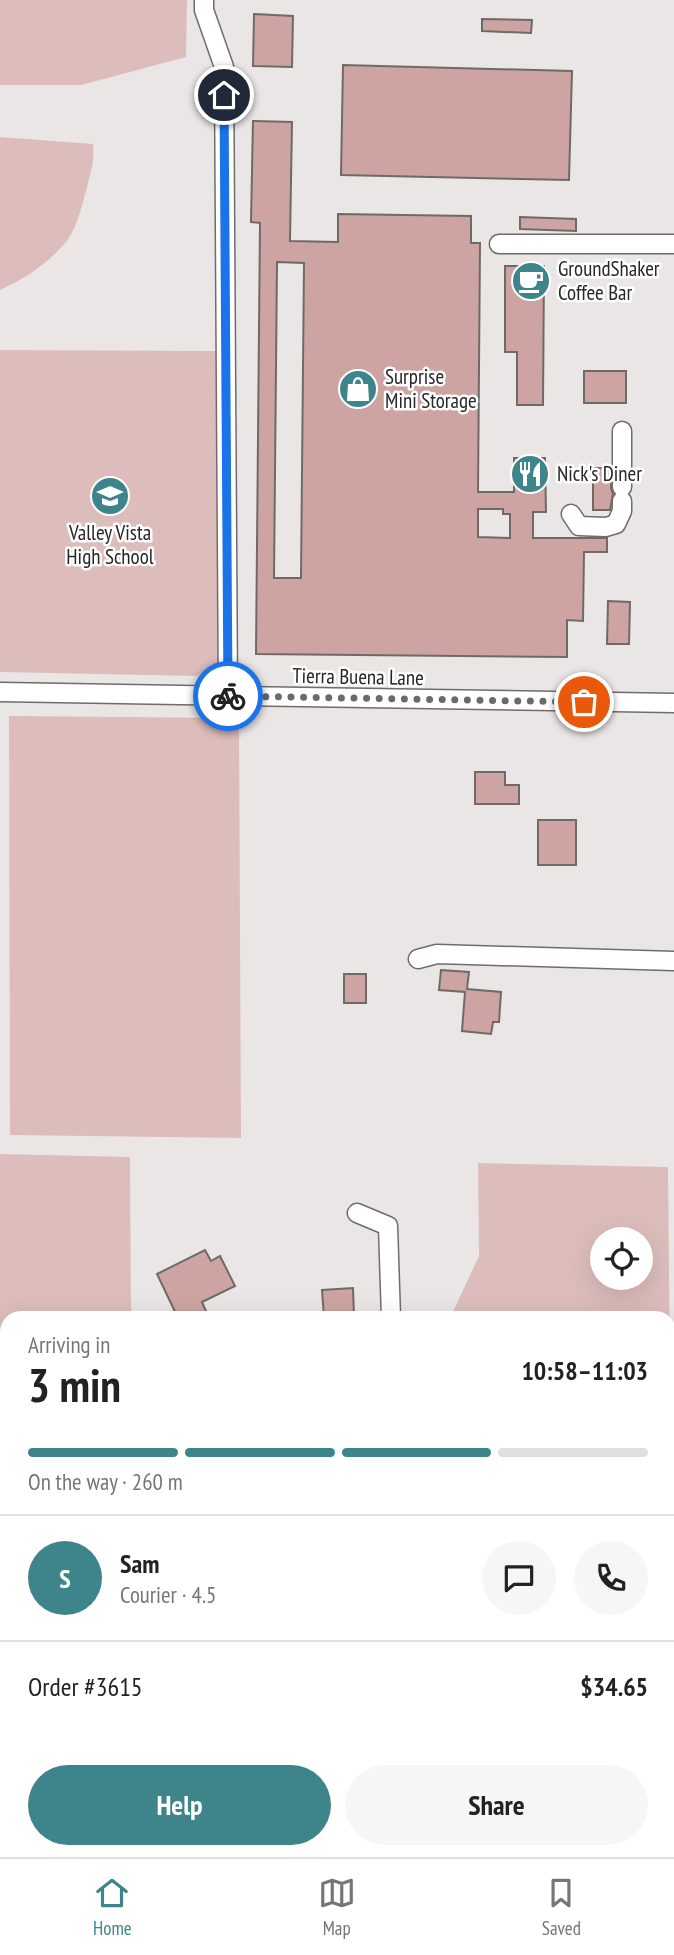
<!DOCTYPE html>
<meta charset="utf-8">
<style>
body{margin:0;font-family:"PT Sans Narrow",sans-serif;background:#f6f6f6;color:#222;height:100vh;display:flex;flex-direction:column;font-size:26px;white-space:nowrap}
*{box-sizing:border-box;margin:0}
p{font-size:23px;color:#767676}
.icon{flex:none;width:38px;height:38px;fill:none;stroke:currentColor;stroke-width:2;stroke-linecap:round;stroke-linejoin:round}
.map{position:relative;flex:1;overflow:hidden}
.side{position:absolute;left:0px;top:1311px;width:676px;height:548px;display:flex;flex-direction:column;background:#fff;border-radius:21px 21px 0 0;box-shadow:0 7px 28px #0002}
.side>*{flex:none}
.buttons{position:absolute;left:590px;top:1227px;display:grid;gap:14px}
.buttons a{display:grid;place-items:center;width:63px;height:63px;border-radius:50%;background:#fff;box-shadow:0 7px 28px #0002;font-size:35px}
.pin{position:absolute;display:grid;place-items:center;width:60px;height:60px;color:#fff;margin:-30px;border:4px solid #fff;border-radius:50%;box-shadow:0 2px 7px #0007}
.courier{position:absolute;display:grid;place-items:center;width:70px;height:70px;margin:-35px;border:5px solid #1a73e8;border-radius:50%;background:#fff;color:#222;box-shadow:0 2px 9px #0007}
.summary em{font-style:normal;font-weight:800}
.summary div{display:flex;flex-direction:column-reverse}
.summary{display:flex;align-items:center;justify-content:space-between;height:119px;padding:0 28px}
h1{font-size:46px;font-weight:800;line-height:52px}
.bar{display:grid;grid-template-columns:repeat(4,1fr);gap:10px 7px;align-content:center;height:84px;padding:0 28px}
.bar i{height:9px;border-radius:5px;background:#e0e0e0}
.bar .selected{background:#3d858a}
.bar p{grid-column:span 4}
.line{display:flex;align-items:center;gap:18px;padding:0 28px;border-top:2px solid #e0e0e0}
.line div{flex:1}
.round{display:grid;place-items:center;flex:none;width:74px;height:74px;border-radius:37px;background:#f6f6f6}
.action{display:flex;gap:14px;margin-top:auto;padding:14px 28px}
.action a{flex:1;height:80px;border-radius:42px;background:#3d858a;color:#fff;font-size:28px;font-weight:800;line-height:80px;text-align:center}
.action a+a{background:#f6f6f6;color:#222}
.tabs{display:flex;justify-content:space-around;align-items:center;height:98px;border-top:2px solid #e0e0e0;background:#fff;font-size:19px;color:#767676}
.tabs a{display:grid;justify-items:center;gap:4px}
.tabs .selected{color:#3d858a}
.map>svg:first-child{display:block}
.green{fill:#dcbdbb;fill-rule:evenodd}
.building{fill:#cda4a2;stroke:#6f6a6a;stroke-width:2;fill-rule:evenodd}
.lines{fill:none;stroke-linecap:round;stroke-linejoin:round}
.minor-casing{stroke:#716c6c;stroke-width:21}
.minor{stroke:#fff;stroke-width:18}
.done{stroke:#6c6969;stroke-width:7;stroke-dasharray:0 12.6}
.route{stroke:#1a73e8;stroke-width:9}
.labels{text-anchor:middle;stroke-width:5;stroke-linejoin:round;paint-order:stroke}
.poi-label{font-size:21px;fill:#282626;stroke:#fff;text-anchor:start}
.street-label{font-size:21px;fill:#282626;stroke:#fff}
</style>
<div class="map">
<svg width="674" height="1857" viewBox="0 0 674 1857">
<rect width="100%" height="100%" fill="#ebe6e6"/>
<g class="green">
<polygon points="0,0 187,0 186,57 81,85 0,85"/>
<path d="M0 137 93 144C95 159 91 172 87 187 82 205 78 226 66 242 50 262 23 280 0 290Z"/>
<polygon points="0,350 216,351 218,667 211,667 197,676 0,672"/>
<polygon points="9,716 239,718 241,1138 10,1135"/>
<polygon points="0,1154 130,1157 131,1318 7,1318 7,1366 0,1366"/>
<path d="M478 1163 668 1167 672 1588 669 1590 668 1318H450L479 1256ZM602 1239H640V1278H602Z"/>
</g>
<g class="building">
<polygon points="254,14 293,16 292,67 253,66"/>
<polygon points="482,19 532,20 531,33 482,31"/>
<polygon points="343,65 572,71 569,180 341,175"/>
<path d="M253 121 292 122 290 241 338 242V214L471 216V243H480L478 492H514V458H545L546 512H533V538H607V552H584L583 621 567 620V657L256 654 260 223 251 222ZM277 262 304 263 301 578H274ZM478 509H503V514H510V538L478 537Z"/>
<polygon points="520,217 576,219 576,231 520,229"/>
<polygon points="505,266 544,266 543,405 517,405 517,352 505,352"/>
<rect x="584" y="371" width="42" height="32"/>
<polygon points="593,468 611,468 611,488 613,494 610,510 593,510"/>
<polygon points="608,601 630,602 629,644 607,644"/>
<polygon points="475,772 505,772 505,785 519,785 519,804 475,804"/>
<rect x="538" y="820" width="38" height="45"/>
<polygon points="441,970 469,972 467,989 501,992 499,1022 493,1022 491,1034 462,1031 465,992 439,990"/>
<rect x="344" y="974" width="22" height="29"/>
<polygon points="205,1250 211,1261 220,1256 235,1286 202,1302 209,1318 178,1318 157,1274"/>
<polygon points="353,1288 354,1316 324,1318 322,1290"/>
</g>
<g class="lines">
<defs>
<g id="minor">
<polyline points="204,0 204,10 224,67 228,698"/>
<polyline points="499,244 674,244"/>
<polyline points="622,487 622,431"/>
<polyline points="571,514 579,526 606,527 616,524 622,511 622,501"/>
<polyline points="0,692 674,703"/>
<polyline points="418,959 437,954 674,961"/>
<polyline points="357,1213 388,1226 391,1318"/>
<polyline points="0,1617 7,1617"/>
<polyline points="668,1631 674,1631"/>
<polyline points="0,1748 7,1743"/>
<polyline points="291,1852 294,1857"/>
</g>
</defs>
<use href="#minor" class="minor-casing"/>
<use href="#minor" class="minor"/>
</g>
<g class="lines">
<polyline class="done" points="228,696 584,702"/>
<polyline class="route" points="224,95 228,696"/>
</g>
<defs>
<symbol id="cafe-disc" viewBox="-11 -11 22 22"><circle r="9.5" fill="#3d858a" stroke="#fff"/><path d="M-5.5-4.5H6V0H3Q3 3.5 0 3.5H-2.5Q-5.5 3.5-5.5 0ZM3-3.2v2h1.7v-2ZM-6 4.5H4V6H-6Z" fill="#fff"/></symbol>
<symbol id="shop-disc" viewBox="-11 -11 22 22"><circle r="9.5" fill="#3d858a" stroke="#fff"/><path d="M-5-2.5h2.3a2.7 3.5 0 0 1 5.4 0H5L5.5 6h-11ZM-1.5-2.5h3a1.5 2.3 0 0 0-3 0Z" fill="#fff"/></symbol>
<symbol id="restaurant-disc" viewBox="-11 -11 22 22"><circle r="9.5" fill="#3d858a" stroke="#fff"/><path d="M-5-6h1v4h1v-4h1v4h1v-4h1v5L-1.5 .5V6h-2V.5L-5-1ZM5-6V6H3V1.5H1.5Q1.5-4 5-6Z" fill="#fff"/></symbol>
<symbol id="school-disc" viewBox="-11 -11 22 22"><circle r="9.5" fill="#3d858a" stroke="#fff"/><path d="M0-5L7-2L0 1L-7-2ZM-4 1L0 2.5L4 1V4Q0 6-4 4Z" fill="#fff"/></symbol>
</defs>
<g fill-rule="evenodd">
<use href="#cafe-disc" x="509" y="259" width="44" height="44"/>
<use href="#shop-disc" x="336" y="367" width="44" height="44"/>
<use href="#restaurant-disc" x="508" y="452" width="44" height="44"/>
<use href="#school-disc" x="88" y="474" width="44" height="44"/>
</g>
<g class="labels">
<g class="poi-label">
<text x="558" y="276">GroundShaker<tspan x="558" dy="24">Coffee Bar</tspan></text>
<text x="385" y="384">Surprise<tspan x="385" dy="24">Mini Storage</tspan></text>
<text x="557" y="481">Nick's Diner</text>
<text x="110" y="540" text-anchor="middle">Valley Vista<tspan x="110" dy="24">High School</tspan></text>
</g>
<g class="street-label">
<text transform="translate(358 677) rotate(1)" y="7">Tierra Buena Lane</text>
</g>
</g>
</svg>
<div class="buttons">
<a><svg class="icon" aria-label="locate" viewBox="0 0 24 24"><circle cx="12" cy="12" r="6"/><path d="M12 2v4M12 18v4M2 12h4M18 12h4"/></svg></a>
</div>
<div class="pin" style="left:584px;top:702px;background:#ea580c"><svg class="icon" aria-label="bag" viewBox="0 0 24 24"><path d="M5 8h14l-1 12H6zM9 8a3 3 0 0 1 6 0"/></svg></div>
<div class="pin" style="left:224px;top:95px;background:#1f2937"><svg class="icon" aria-label="home" viewBox="0 0 24 24"><path d="M3 11l9-7 9 7M6 9v11h12V9"/></svg></div>
<div class="courier" style="left:228px;top:696px"><svg class="icon" aria-label="bike" viewBox="0 0 24 24"><circle cx="6" cy="16" r="4"/><circle cx="18" cy="16" r="4"/><path d="M6 16l4-8h5l3 8M10 8l3 8H6M13 5h3"/></svg></div>
<section class="side">
<div class="summary"><div><h1>3 min</h1><p>Arriving in</p></div><em>10:58–11:03</em></div>
<div class="bar"><i class="selected"></i><i class="selected"></i><i class="selected"></i><i></i><p>On the way · 260 m</p></div>
<div class="line" style="height:126px"><b class="round" style="background:#3d858a;color:#fff">S</b><div><b>Sam</b><p>Courier · 4.5</p></div><a class="round"><svg class="icon" aria-label="chat" viewBox="0 0 24 24"><path d="M4 5h16v11H9l-5 4z"/></svg></a><a class="round"><svg class="icon" aria-label="phone" viewBox="0 0 24 24"><path d="M5 4h4l2 5-3 2q2 4 5 5l2-3 5 2v4C11 20 4 13 5 4z"/></svg></a></div>
<div class="line" style="height:91px"><div>Order #3615</div><b>$34.65</b></div>
<div class="action"><a>Help</a><a>Share</a></div>
</section>
</div>
<nav class="tabs">
<a class="selected"><svg class="icon" aria-label="home" viewBox="0 0 24 24"><path d="M3 11l9-7 9 7M6 9v11h12V9"/></svg>Home</a>
<a><svg class="icon" aria-label="map" viewBox="0 0 24 24"><path d="M3 6l6-2 6 2 6-2v14l-6 2-6-2-6 2zM9 4v14M15 6v14"/></svg>Map</a>
<a><svg class="icon" aria-label="saved" viewBox="0 0 24 24"><path d="M7 4h10v16l-5-4-5 4z"/></svg>Saved</a>
</nav>
